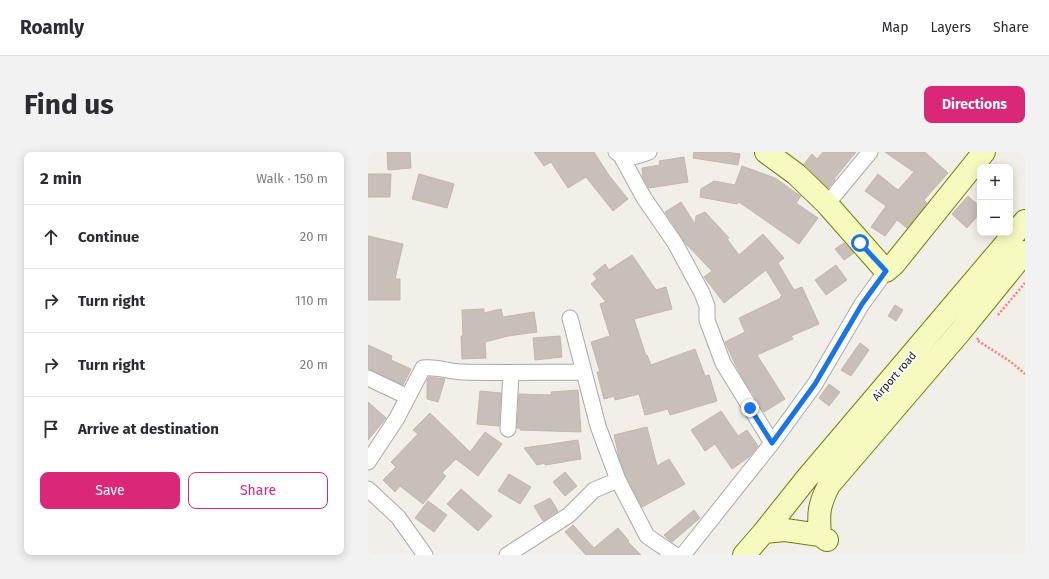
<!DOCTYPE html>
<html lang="en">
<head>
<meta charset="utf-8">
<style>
	:root { --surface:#fff; --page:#f2f2f3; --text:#2b2b33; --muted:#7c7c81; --line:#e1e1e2; --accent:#db2777 }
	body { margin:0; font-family:"Fira Sans",sans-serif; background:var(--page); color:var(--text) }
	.controls { position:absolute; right:12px; top:12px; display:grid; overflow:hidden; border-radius:8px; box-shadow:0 2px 10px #0003 }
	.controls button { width:36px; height:36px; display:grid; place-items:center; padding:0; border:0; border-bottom:1px solid var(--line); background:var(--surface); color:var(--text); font:20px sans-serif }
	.stop { position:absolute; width:12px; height:12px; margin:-9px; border:3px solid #1a73e8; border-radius:50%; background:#fff }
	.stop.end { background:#1a73e8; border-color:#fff; box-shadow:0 1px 4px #0008 }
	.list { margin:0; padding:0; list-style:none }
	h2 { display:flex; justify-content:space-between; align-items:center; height:52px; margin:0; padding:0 16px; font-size:17px }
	h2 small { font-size:13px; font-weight:400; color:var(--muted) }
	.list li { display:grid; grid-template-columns:26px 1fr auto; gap:12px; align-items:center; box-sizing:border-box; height:64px; padding:0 16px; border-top:1px solid var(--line) }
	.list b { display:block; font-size:15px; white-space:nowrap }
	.list em { font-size:13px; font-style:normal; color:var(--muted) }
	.actions { display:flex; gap:8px; padding:12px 16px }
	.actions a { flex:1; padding:9px 0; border:1px solid var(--accent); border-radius:8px; text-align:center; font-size:14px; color:var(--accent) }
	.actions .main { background:var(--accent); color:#fff }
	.icon { flex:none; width:22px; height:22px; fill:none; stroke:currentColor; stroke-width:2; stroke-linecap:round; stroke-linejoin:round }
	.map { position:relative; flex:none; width:657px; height:403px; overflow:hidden; border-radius:8px }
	header { display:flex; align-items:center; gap:24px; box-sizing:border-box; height:56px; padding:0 20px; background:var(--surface); border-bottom:1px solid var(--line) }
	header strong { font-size:19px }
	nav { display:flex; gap:22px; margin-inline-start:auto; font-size:14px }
	.intro { display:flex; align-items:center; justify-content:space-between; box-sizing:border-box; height:96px; padding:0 24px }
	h1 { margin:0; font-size:28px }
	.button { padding:10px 18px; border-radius:8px; background:var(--accent); color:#fff; font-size:14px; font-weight:700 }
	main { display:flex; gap:24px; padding:0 24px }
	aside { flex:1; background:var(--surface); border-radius:8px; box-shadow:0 2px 10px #0003 }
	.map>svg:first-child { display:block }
</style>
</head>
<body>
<header>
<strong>Roamly</strong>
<nav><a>Map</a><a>Layers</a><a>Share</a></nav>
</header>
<div class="intro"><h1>Find us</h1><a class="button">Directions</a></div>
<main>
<aside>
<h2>2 min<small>Walk · 150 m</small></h2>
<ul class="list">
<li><svg class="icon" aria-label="ahead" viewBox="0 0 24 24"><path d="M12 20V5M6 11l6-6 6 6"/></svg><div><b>Continue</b></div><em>20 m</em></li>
<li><svg class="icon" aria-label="right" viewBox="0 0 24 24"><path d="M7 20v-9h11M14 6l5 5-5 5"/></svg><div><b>Turn right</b></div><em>110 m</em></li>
<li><svg class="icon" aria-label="right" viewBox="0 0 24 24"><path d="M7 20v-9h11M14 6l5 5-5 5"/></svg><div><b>Turn right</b></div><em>20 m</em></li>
<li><svg class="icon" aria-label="arrive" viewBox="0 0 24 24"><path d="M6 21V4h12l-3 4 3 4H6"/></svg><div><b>Arrive at destination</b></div></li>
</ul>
<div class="actions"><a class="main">Save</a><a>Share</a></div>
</aside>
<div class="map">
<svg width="657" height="403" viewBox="0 0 657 403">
	<rect width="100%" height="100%" fill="#f2efe9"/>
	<path fill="#c7bfb8" stroke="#c4b6ab" d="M 19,0 L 42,0 L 43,16 L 20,18 Z
		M 166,0 L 226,0 L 240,22 L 260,47 L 245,59 L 218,25 L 200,36 L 183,10 L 176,14 Z
		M 326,0 L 357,0 L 372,2 L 370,13 L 325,6 Z
		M 455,0 L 488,0 L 466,27 L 467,28 L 460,36 L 436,12 L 444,2 L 449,7 Z
		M 517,0 L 557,0 L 580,21 L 556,48 L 559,51 L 539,76 L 529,68 L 517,84 L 503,75 L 518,54 L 497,39 L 510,22 L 530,38 L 546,20 Z
		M 316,5 L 320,30 L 281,36 L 275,26 L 274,16 L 292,13 L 291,9 Z
		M 374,14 L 407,26 L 431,43 L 433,44 L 428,51 L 450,66 L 431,92 L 371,50 L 369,52 L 332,45 L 333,37 L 346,29 L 367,33 Z
		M 0,22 L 23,22 L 22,45 L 0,45 Z
		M 51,22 L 86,32 L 79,56 L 44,47 Z
		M 600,44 L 612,55 L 612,61 L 599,76 L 584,62 Z
		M 313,50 L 327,72 L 328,64 L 337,60 L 361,86 L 359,87 L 371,103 L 395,82 L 416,106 L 410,111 L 426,138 L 434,135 L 451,172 L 423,184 L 425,187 L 389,203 L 417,247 L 396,260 L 383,239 L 384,238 L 382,239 L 368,214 L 357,190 L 377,180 L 371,166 L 413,146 L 412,145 L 414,144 L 398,118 L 356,151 L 336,125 L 344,119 L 318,92 L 297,60 Z
		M 0,84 L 35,92 L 27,127 L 32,127 L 32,148 L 0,148 Z
		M 476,91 L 486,101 L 476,108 L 467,97 Z
		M 264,103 L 288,138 L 298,135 L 304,157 L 266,167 L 278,204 L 279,203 L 283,213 L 327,197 L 337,224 L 341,223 L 349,249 L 302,263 L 300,257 L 277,263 L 271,242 L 247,248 L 246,244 L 236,247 L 229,220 L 232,220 L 223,190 L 242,184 L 232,152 L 238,150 L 223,132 L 229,127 L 225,122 L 237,112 L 241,118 Z
		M 468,113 L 479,128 L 458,143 L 447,128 Z
		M 527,153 L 535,158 L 528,169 L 520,164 Z
		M 116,157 L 116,161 L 133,157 L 135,165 L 166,160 L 169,180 L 140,184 L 117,190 L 118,206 L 94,207 L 93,184 L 95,184 L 94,158 Z
		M 192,184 L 194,205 L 167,208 L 165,186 Z
		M 492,191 L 501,198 L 483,224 L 473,218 Z
		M 0,193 L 24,204 L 23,208 L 43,217 L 35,233 L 0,217 Z
		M 61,225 L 77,227 L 70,250 L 59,247 L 59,228 Z
		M 461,232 L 472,240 L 461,254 L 451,246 Z
		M 210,238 L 213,280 L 152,278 L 152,276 L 149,276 L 151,242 L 183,243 L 183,240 Z
		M 112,239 L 133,241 L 131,274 L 109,272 Z
		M 0,250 L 18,266 L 0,288 Z
		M 353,259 L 370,284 L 379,278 L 390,294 L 381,305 L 364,317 L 347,292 L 337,299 L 323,278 Z
		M 62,261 L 102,300 L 117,280 L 134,292 L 110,324 L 88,307 L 74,321 L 78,324 L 55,352 L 32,334 L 27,340 L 15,328 L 28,315 L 23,310 L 50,282 L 45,278 Z
		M 279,275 L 289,314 L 301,307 L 317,332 L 274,355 L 258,324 L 252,309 L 246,283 Z
		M 210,288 L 213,307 L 177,313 L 177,311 L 169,313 L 156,296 Z
		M 197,320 L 209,334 L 197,344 L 185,330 Z
		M 141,322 L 163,335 L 152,352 L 130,339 Z
		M 93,337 L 124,364 L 110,379 L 79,352 Z
		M 182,346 L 190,359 L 175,369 L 166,354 Z
		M 60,349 L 79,363 L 66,380 L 47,366 Z
		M 326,358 L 332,366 L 304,390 L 300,387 L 296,383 Z
		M 205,373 L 226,396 L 250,376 L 261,389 L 260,390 L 273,403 L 218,403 L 197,380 Z"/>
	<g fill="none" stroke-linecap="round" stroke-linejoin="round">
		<defs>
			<path id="minor" d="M 248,0 C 259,9 270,4 281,0
				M 253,4 L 276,46 L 307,91 L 334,141 L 339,154 L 339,168 L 355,211 L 404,291
				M 459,52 L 502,0
				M 202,166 L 230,274 L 250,328 L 279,384 L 307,403
				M 0,226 L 40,245
				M 140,277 L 143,221
				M 0,310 L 29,266 L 55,216 C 69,214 81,220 95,220 C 135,221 175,220 215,220
				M 0,337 L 30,365 L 57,403
				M 139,403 L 201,363 L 226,338 L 250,328
				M 315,403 L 404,291 L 447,232 L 494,152 L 518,119"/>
			<path id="secondary" d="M 398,0 L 428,22 L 459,52 L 518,119 L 526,112 L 616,0
				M 396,380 L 417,378 L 452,383
				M 459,388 L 452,383 C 450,360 451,353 461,333 L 592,180 L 657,100
				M 376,403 L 396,380 L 439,326 L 657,69"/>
		</defs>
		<use href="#minor" stroke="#a9a9a9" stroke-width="17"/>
		<use href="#secondary" stroke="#707d05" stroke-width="24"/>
		<path stroke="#fa8072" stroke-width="2.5" stroke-dasharray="2 2" stroke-linecap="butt" d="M 630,163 L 657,131
			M 610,186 L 609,189 L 612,190 L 643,210 L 657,222"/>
		<use href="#minor" stroke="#fff" stroke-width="15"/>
		<use href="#secondary" stroke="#f7fabf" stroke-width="22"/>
	</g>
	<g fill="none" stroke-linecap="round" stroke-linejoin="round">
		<path stroke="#1a73e8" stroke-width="5" d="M 382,256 L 404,291 L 447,232 L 494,152 L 518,119 L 492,91"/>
	</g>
	<g text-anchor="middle" stroke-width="3.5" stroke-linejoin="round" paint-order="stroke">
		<g font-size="11" fill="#222" stroke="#fff">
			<text transform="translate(526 224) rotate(-49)" y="4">Airport road</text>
		</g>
	</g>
</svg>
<div class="controls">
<button>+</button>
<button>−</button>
</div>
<div class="stop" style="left:492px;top:91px"></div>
<div class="stop end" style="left:382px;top:256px"></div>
</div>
</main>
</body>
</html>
